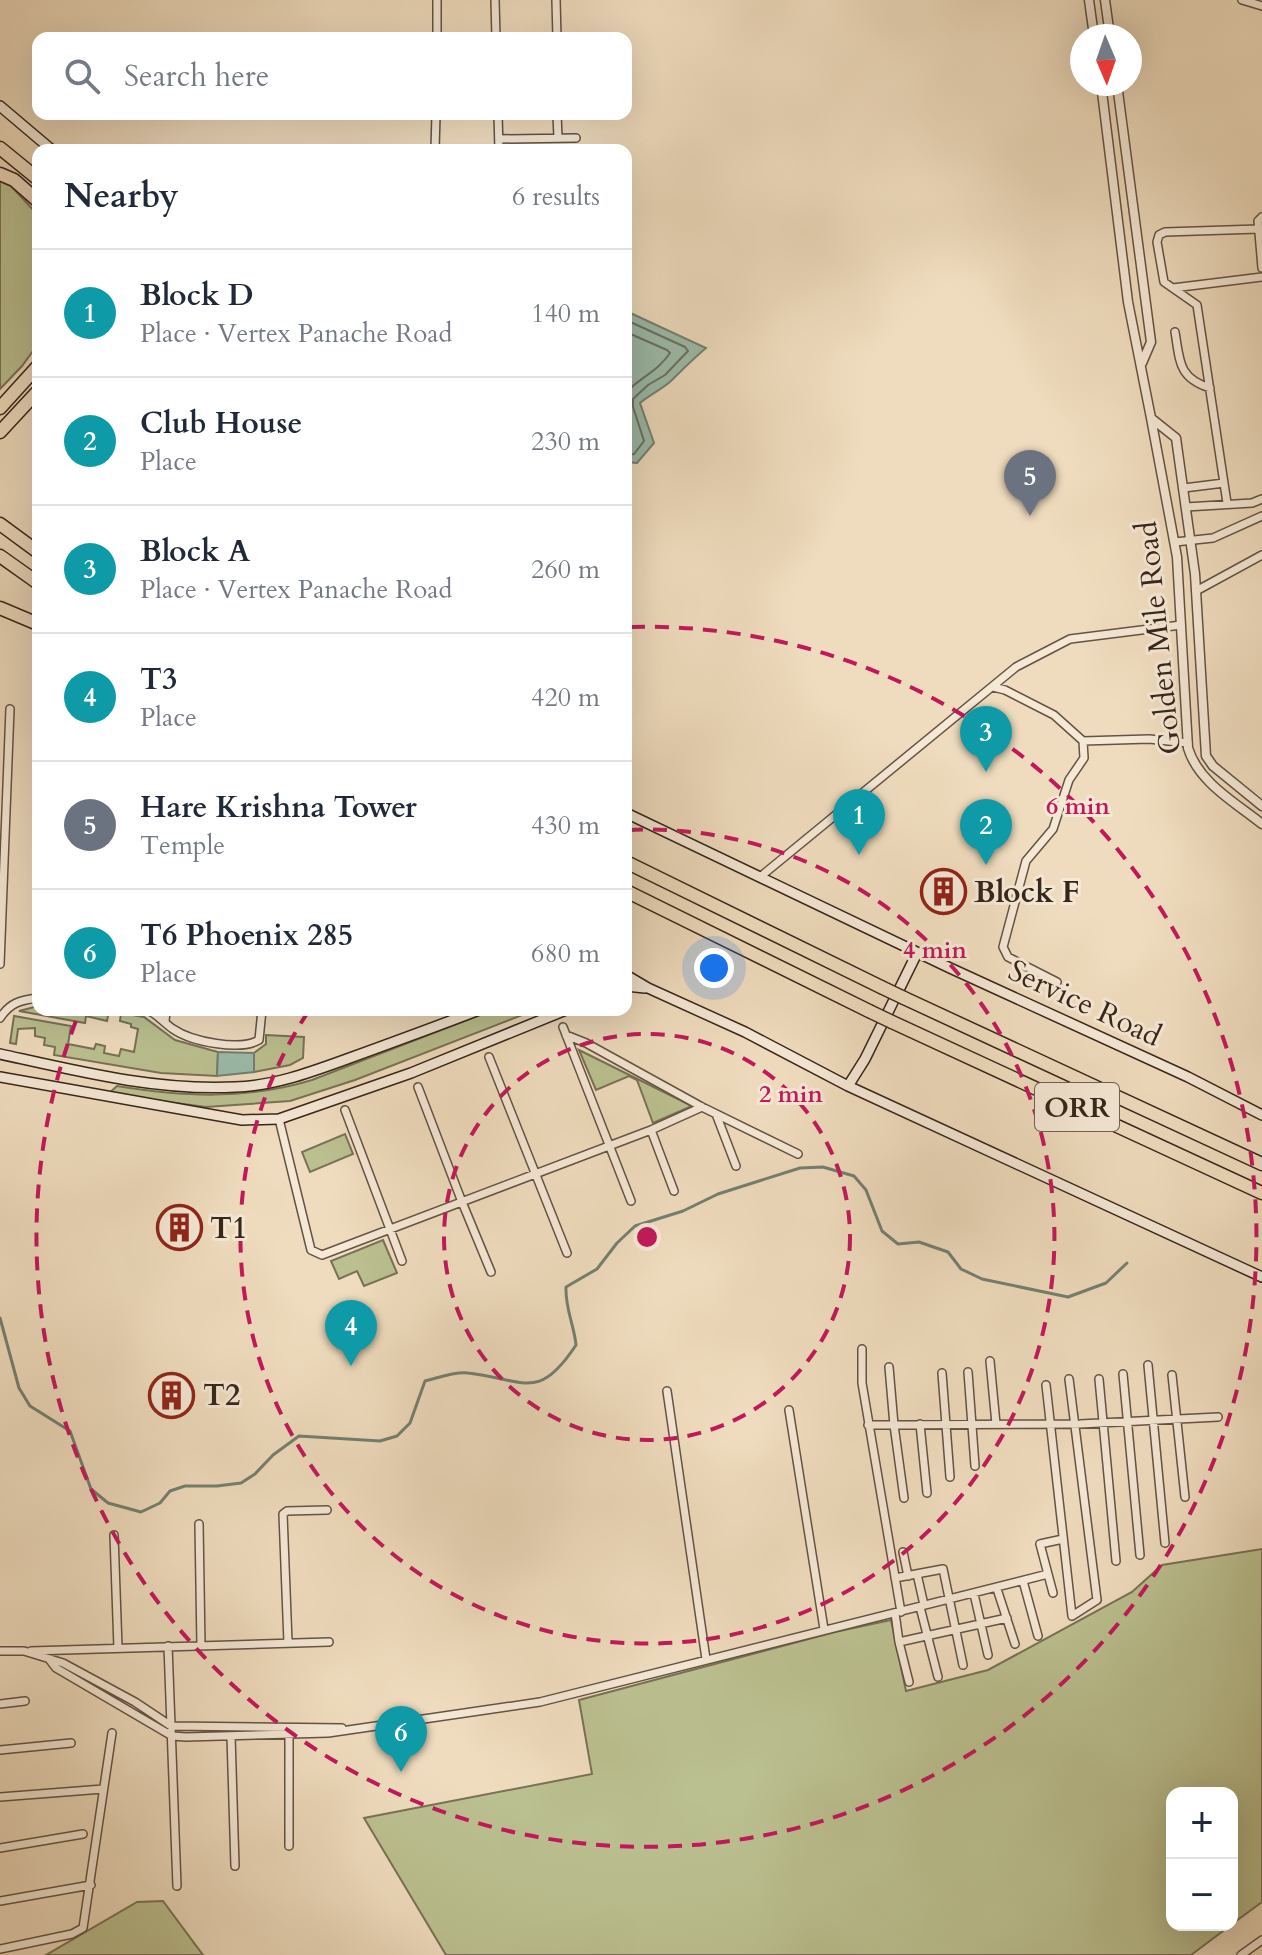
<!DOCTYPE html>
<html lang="en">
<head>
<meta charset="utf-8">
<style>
	:root { --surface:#fff; --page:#f6f6f7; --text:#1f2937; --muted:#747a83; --line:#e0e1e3; --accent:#8f2418 }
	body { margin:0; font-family:Cardo,serif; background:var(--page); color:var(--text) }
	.controls { position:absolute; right:24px; bottom:24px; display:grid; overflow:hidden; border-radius:16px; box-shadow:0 8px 32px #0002 }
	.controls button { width:72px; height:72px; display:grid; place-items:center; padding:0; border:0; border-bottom:2px solid var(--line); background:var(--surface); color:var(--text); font:40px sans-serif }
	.compass { position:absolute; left:1070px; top:24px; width:72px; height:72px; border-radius:50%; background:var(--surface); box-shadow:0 8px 32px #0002; rotate:178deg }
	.you { position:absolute; left:714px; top:968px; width:28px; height:28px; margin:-20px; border:6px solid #fff; border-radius:50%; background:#1a73e8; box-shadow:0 0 0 12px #1a73e833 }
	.badge { display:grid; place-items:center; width:52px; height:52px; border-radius:50%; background:var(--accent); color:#fff; font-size:26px; font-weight:700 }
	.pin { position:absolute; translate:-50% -66px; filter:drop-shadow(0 2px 4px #0008) }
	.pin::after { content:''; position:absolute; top:42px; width:28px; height:24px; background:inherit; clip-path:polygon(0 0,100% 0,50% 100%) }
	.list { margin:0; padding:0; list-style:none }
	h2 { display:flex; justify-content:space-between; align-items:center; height:104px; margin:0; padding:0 32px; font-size:34px }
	h2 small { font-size:26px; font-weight:400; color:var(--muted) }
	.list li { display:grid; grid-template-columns:52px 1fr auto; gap:24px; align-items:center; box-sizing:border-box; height:128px; padding:0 32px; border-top:2px solid var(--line) }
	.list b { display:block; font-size:30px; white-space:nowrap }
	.list p { margin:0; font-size:26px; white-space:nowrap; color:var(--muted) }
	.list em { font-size:26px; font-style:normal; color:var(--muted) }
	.icon { flex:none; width:44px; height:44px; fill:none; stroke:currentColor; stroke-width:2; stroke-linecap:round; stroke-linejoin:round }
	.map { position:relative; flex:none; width:1262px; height:1955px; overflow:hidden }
	.search { position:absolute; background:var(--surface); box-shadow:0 8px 32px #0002; left:32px; top:32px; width:600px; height:88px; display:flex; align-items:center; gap:20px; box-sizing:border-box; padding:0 28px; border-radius:16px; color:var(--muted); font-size:30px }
	.panel { position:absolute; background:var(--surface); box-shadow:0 8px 32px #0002; left:32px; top:144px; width:600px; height:872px; border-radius:16px }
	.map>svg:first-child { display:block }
</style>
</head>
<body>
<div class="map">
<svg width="1262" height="1955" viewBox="0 0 1262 1955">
	<rect width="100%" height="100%" fill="#efdcbe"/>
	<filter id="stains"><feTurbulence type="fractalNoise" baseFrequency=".0025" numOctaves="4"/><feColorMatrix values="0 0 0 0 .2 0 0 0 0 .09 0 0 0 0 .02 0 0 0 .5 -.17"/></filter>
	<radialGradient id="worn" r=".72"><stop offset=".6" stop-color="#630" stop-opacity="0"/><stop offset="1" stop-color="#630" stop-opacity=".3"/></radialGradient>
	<path fill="#bbc090" stroke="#787256" stroke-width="2" d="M 0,181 L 11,186 L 38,215 L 38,344 L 22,366 L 0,389 Z
		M 38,1006 L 38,1010 L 109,1011 L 107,1021 L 86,1016 L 85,1023 L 19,1011 Z
		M 493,1010 L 535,1010 L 355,1080 L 290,1101 L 206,1107 L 108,1094 L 117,1086 C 184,1097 246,1100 312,1080 Z
		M 121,1013 L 144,1017 L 175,1040 L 218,1052 L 217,1076 L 161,1073 L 54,1055 L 55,1047 L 44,1045 L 45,1038 L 35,1036 L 35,1028 L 18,1029 L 16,1044 L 10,1043 L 14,1016 L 71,1026 L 68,1044 L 94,1049 L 96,1044 L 105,1046 L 104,1053 L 119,1056 L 121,1049 L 134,1052 L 138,1029 L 131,1027 L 131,1024 L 120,1021 Z
		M 266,1035 L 304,1037 L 303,1058 L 290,1065 L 254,1072 L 254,1053 L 266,1044 Z
		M 579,1050 L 692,1106 L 653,1123 L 637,1080 L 629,1076 L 596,1090 Z
		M 345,1134 L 353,1154 L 310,1172 L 302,1152 Z
		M 383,1240 L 397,1273 L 364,1286 L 357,1271 L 339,1279 L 331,1261 Z
		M 1262,1549 L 1262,1902 L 1232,1924 L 1232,1793 L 1172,1793 L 1172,1925 L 1231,1925 L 1191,1955 L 446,1955 L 364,1818 L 592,1774 L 579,1700 L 835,1632 L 891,1620 L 906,1691 L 988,1670 L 1132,1592 L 1162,1565 Z
		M 163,1901 L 203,1955 L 46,1955 L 137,1902 Z"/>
	<path fill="#9bbcab" stroke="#738071" stroke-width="2" d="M 626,311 L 706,348 C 694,358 683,369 672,380 C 663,389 650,394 640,403 L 654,443 L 637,463 L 626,462 Z
		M 218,1052 L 254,1053 L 254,1072 L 217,1076 Z"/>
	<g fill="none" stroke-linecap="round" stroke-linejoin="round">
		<path stroke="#687063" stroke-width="2" d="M 626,320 L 685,347 L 688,351 L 665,375 L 648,385 L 633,399 L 633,407 L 644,441 L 634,454 L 626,455
			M 626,332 L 667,350 L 670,353 C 659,370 640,378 626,392"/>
		<path stroke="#738071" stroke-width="3" d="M 0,1318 L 19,1388 L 30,1406 L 70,1431 L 91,1489 L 108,1503 L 141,1512 L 160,1503 L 170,1491 L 185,1486 L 217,1486 L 241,1483 L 255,1474 L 273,1455 L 299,1436 L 380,1441 L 397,1436 L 410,1423 L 425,1381 C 438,1378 455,1371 468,1373 C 524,1379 538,1403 576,1345 C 574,1325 565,1308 566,1287 L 597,1269 L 617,1243 L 635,1226 L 683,1211 L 718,1194 L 800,1168 L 823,1167 L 854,1176 L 866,1190 L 882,1231 L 898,1244 L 919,1242 L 948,1252 L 961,1269 L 982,1279 L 1068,1297 L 1106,1283 L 1127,1263"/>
		<defs>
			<path id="minor" d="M 495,0 L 496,38
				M 556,0 L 557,38
				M 1242,0 L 1262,6
				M 437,38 L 437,0
				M 498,114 L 499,150
				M 557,114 L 558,138
				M 499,139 L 576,138
				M 435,150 L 436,114
				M 1262,217 L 1258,221 L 1262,268
				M 1173,288 L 1262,277
				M 1175,332 C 1180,361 1178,378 1210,388
				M 1184,488 L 1224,483
				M 1227,503 L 1197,305 L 1164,282 L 1157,242 L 1159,235 L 1165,232 L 1258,229
				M 1186,507 L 1252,503 L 1262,499
				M 1175,542 L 1213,538 L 1262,516
				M 1196,591 L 1262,555
				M 993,687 L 1005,690 L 1054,715 L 1083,741 L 1149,739 L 1188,743
				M 760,877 L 1016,667 L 1070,639 L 1181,625
				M 0,964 L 10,709
				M 1057,982 L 1008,957 L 1003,947 L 1026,861 L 1053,829 L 1069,780 L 1084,758 L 1083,741
				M 148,1010 C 158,1015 164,1023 173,1029 C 192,1042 240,1051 259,1040 L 262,1010
				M 0,1018 C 10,1003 20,1000 38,998
				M 165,1022 L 166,1010
				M 563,1027 L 631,1201
				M 566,1035 L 586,1043 L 702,1107 L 798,1154
				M 489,1057 L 567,1253
				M 418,1087 L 462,1202 L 491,1272
				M 345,1110 L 402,1261
				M 716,1114 L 736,1166
				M 279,1119 L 311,1250 L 322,1255 L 651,1130 L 702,1107
				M 651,1130 L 674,1191
				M 862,1349 L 862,1383 L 901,1612
				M 990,1361 L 996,1424
				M 1148,1365 L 1165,1543
				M 889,1367 L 894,1425 L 904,1498
				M 968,1372 L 975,1466
				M 942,1373 L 950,1477
				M 1123,1374 L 1140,1555
				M 1172,1375 L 1185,1497
				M 1099,1379 L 1116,1561
				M 1046,1385 L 1072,1616 L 1097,1600 L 1069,1379
				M 667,1391 L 706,1659
				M 789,1410 L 824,1629
				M 920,1424 L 927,1493
				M 868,1425 L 1080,1424 L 1218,1417
				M 199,1524 L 201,1646
				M 114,1535 L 118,1648
				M 903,1552 L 908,1576
				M 917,1574 L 924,1605
				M 895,1578 L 943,1569 L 963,1665
				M 1023,1581 L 1038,1636
				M 997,1589 L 1015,1644
				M 1053,1593 L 1040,1544 L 1063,1539
				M 974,1594 L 988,1655
				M 920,1607 L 938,1677
				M 895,1613 L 899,1642 L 1007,1618
				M 288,1642 L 283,1514 L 287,1511 L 327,1510
				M 899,1642 L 909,1682
				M 168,1646 L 177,1886
				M 0,1651 L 24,1651 L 63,1663 L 135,1702 L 171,1726 L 342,1728
				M 31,1651 L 329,1642
				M 49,1659 L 56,1668 L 172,1736 L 186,1737 L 328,1733 L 540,1702 L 1048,1574
				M 0,1704 L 25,1701
				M 289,1729 L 289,1846
				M 231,1736 L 235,1866
				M 0,1750 L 71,1743
				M 0,1797 L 103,1789
				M 0,1848 L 83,1834
				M 0,1901 L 91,1885
				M 0,1949 L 72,1934 L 83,1928 L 112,1733
				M 1241,1955 L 1262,1940"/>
			<path id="tertiary" d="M 1089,0 L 1094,36
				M 1105,0 L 1110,36
				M 1101,84 L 1128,302 L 1151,418
				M 1117,84 L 1151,342 L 1142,363
				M 1262,806 L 1213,766 L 1206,756 L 1195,574 L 1176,438 L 1151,418 L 1177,557 L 1188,748 C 1198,782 1236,803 1262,824"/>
			<path id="secondary" d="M 0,106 L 52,150
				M 626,813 L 950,968 L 1188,1077 L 1262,1115
				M 626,975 L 648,988 L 745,1032 L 848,1086 L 1262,1277
				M 626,986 L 645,988
				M 0,1054 C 77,1071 156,1091 235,1087 C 274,1086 311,1072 347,1059 C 391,1043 435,1027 479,1010
				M 0,1077 L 242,1120 L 279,1119 L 411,1073 L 566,1010
				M 848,1086 L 865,1059 L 917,953"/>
			<path id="motorway" d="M 0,148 L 38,179
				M 0,174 L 14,180 L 38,201
				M 0,408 L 38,366
				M 0,432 L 38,391
				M 0,524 L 38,552
				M 0,556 L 38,583
				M 0,608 L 38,624
				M 626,862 L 881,987
				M 626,891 L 869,1011
				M 904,998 L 1262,1164
				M 892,1022 L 1262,1193"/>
		</defs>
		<use href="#minor" stroke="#645344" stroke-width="10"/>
		<use href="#tertiary" stroke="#645344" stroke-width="11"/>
		<use href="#secondary" stroke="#36251b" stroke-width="12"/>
		<use href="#motorway" stroke="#36251b" stroke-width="15"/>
		<use href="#minor" stroke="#f5e8d5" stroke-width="7"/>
		<use href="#tertiary" stroke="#f5e8d5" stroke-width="8"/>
		<use href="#secondary" stroke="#f5e8d5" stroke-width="9"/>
		<use href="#motorway" stroke="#efdcbe" stroke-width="12"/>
		<defs>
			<path id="motorway-bridge" d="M 881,987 L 904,998
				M 869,1011 L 892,1022"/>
		</defs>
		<use href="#motorway-bridge" stroke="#36251b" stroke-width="15" stroke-linecap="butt"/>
		<use href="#motorway-bridge" stroke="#efdcbe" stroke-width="12"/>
	</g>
	<g fill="none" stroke="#c2185b" stroke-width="4" stroke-dasharray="14 10">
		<circle cx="647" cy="1237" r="203"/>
		<path d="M629 830A407 407 0 1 1 308 1012"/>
		<path d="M631 627A610 610 0 1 1 79 1013"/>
	</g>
	<defs>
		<symbol id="building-ring" viewBox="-11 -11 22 22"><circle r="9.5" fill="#f5e8d5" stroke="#8f2418" stroke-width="1.5"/><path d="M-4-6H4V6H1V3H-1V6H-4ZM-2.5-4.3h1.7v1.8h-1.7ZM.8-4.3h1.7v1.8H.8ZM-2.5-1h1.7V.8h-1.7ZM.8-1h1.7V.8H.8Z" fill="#8f2418"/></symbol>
	</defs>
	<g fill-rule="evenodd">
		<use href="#building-ring" x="918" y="866" width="51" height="51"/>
		<use href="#building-ring" x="154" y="1202" width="51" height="51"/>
		<use href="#building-ring" x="146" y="1370" width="51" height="51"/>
	</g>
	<g text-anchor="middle" stroke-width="6" stroke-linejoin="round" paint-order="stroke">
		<rect fill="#f5e8d5" stroke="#6f6053" stroke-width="2" x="1035" y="1083" width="84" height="48" rx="6"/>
		<g font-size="28" font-weight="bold" fill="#36251b">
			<text x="1077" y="1117">ORR</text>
		</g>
		<g font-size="30" fill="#36251b" stroke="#f5e8d5">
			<text transform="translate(1158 638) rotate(-96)" y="10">Golden Mile Road</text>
			<text transform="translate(1085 1003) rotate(25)" y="10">Service Road</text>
		</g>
		<g font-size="30" font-weight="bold" fill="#36251b" stroke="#f5e8d5" text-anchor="start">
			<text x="974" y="902">Block F</text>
			<text x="210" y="1238">T1</text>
			<text x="203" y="1405">T2</text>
		</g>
	</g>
	<circle cx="647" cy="1237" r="12" fill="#c2185b" stroke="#f5e8d5" stroke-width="4"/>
	<g font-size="24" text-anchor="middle" font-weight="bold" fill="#c2185b" stroke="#f5e8d5" stroke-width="6" stroke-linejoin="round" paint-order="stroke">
		<text x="1078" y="814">6 min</text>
		<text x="935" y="958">4 min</text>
		<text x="791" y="1102">2 min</text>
	</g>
	<rect width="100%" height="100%" filter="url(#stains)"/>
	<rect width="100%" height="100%" fill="url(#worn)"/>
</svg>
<div class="controls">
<button>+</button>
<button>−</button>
</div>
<svg class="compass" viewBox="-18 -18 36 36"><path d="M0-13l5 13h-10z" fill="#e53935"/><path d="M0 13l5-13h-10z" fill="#747a83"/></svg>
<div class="you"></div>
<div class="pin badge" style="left:859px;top:855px;background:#0f9aa8">1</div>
<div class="pin badge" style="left:986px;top:865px;background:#0f9aa8">2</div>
<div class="pin badge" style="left:986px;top:772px;background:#0f9aa8">3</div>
<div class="pin badge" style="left:351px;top:1366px;background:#0f9aa8">4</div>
<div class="pin badge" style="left:1030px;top:516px;background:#6b7280">5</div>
<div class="pin badge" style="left:401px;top:1772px;background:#0f9aa8">6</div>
<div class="search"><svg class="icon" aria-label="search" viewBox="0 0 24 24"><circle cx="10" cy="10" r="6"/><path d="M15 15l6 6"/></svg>Search here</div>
<section class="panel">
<h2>Nearby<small>6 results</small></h2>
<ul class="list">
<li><span class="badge" style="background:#0f9aa8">1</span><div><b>Block D</b><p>Place · Vertex Panache Road</p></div><em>140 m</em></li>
<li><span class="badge" style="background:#0f9aa8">2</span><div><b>Club House</b><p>Place</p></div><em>230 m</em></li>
<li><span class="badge" style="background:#0f9aa8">3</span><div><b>Block A</b><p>Place · Vertex Panache Road</p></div><em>260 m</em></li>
<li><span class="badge" style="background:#0f9aa8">4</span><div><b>T3</b><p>Place</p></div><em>420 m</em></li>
<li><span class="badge" style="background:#6b7280">5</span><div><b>Hare Krishna Tower</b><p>Temple</p></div><em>430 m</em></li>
<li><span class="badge" style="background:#0f9aa8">6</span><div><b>T6 Phoenix 285</b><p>Place</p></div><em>680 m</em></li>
</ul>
</section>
</div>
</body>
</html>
